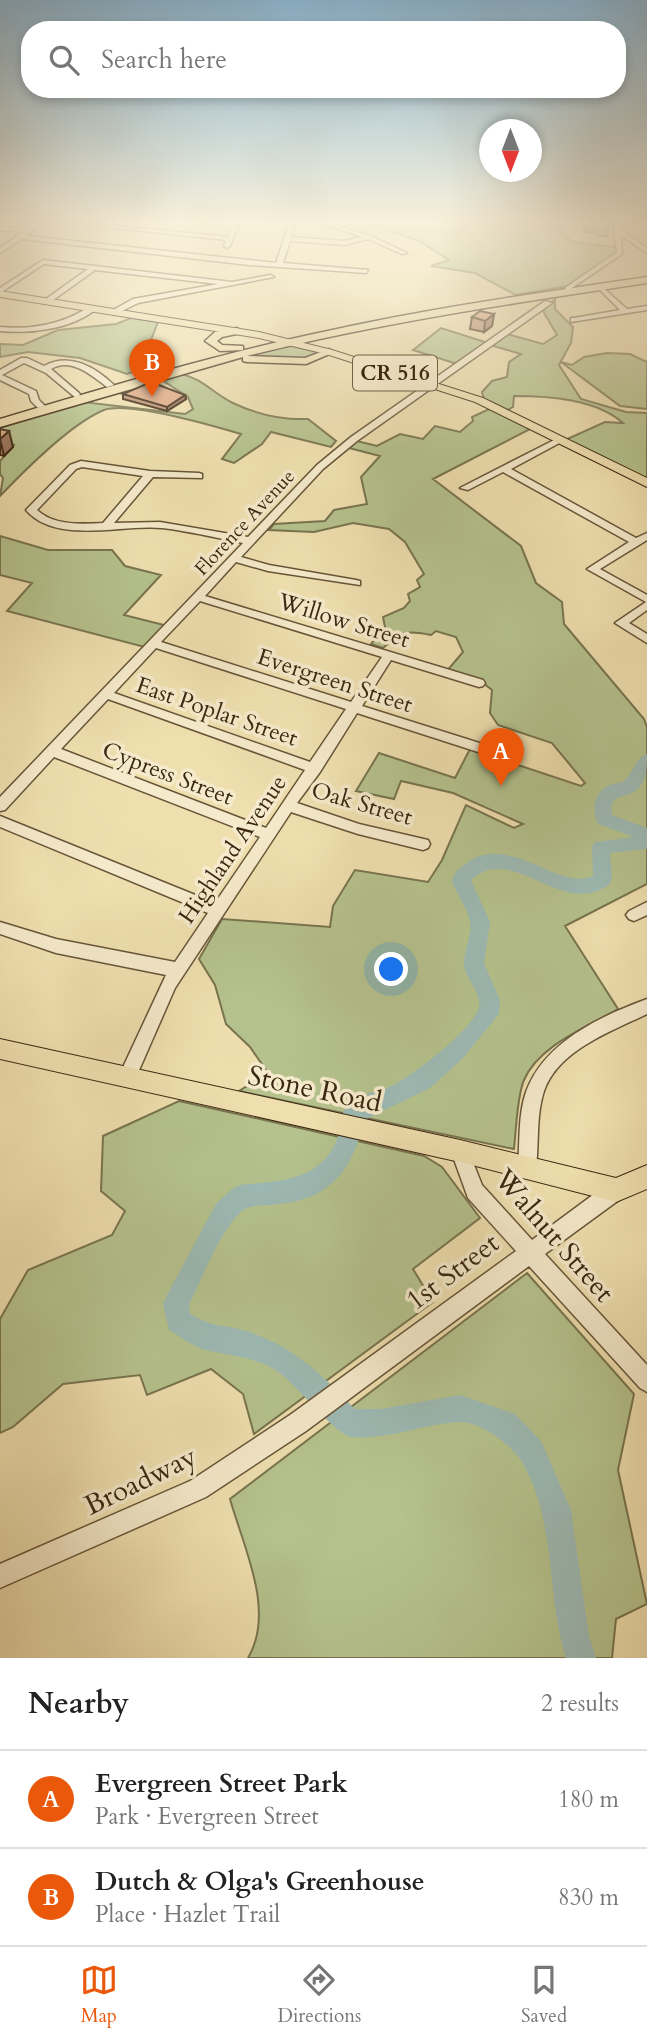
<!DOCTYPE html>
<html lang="en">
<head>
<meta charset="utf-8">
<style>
	:root { --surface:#fff; --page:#f6f6f6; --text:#222; --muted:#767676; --line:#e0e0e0; --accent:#ea580c }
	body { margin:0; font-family:Cardo,serif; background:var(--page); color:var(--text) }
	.compass { position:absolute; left:479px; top:119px; width:63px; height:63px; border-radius:50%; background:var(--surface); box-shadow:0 4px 10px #0003; rotate:180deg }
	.you { position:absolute; left:392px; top:970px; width:24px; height:24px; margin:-18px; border:5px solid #fff; border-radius:50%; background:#1a73e8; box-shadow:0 0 0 10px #1a73e833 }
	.badge { display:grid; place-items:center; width:46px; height:46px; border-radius:50%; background:var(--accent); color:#fff; font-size:23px; font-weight:700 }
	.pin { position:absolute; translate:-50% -58px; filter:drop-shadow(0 2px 4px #0008) }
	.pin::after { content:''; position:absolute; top:37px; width:24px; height:21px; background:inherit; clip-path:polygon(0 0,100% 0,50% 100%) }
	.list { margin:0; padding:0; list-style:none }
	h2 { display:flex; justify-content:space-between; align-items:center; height:91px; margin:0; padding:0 28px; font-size:30px }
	h2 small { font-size:23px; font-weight:400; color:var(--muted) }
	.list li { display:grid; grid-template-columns:46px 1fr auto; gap:21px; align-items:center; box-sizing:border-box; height:98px; padding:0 28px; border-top:2px solid var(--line) }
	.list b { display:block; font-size:26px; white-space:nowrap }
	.list p { margin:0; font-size:23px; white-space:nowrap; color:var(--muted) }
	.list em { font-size:23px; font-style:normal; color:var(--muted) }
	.icon { flex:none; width:38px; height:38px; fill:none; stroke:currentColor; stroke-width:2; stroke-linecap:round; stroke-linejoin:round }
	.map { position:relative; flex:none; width:647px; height:1658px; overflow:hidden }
	.search { position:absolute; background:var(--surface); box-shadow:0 4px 10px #0003; left:21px; right:21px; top:21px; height:77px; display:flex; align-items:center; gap:18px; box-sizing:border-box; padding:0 24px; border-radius:28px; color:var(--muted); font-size:26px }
	.sheet { height:287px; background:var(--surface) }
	nav { display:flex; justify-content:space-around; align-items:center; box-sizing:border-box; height:98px; border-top:2px solid var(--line); background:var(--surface); font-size:19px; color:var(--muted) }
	nav a { display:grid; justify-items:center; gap:4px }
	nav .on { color:var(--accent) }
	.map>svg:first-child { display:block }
</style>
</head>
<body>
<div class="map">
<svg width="647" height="1658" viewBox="0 0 647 1658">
	<rect width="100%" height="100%" fill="#efdfaf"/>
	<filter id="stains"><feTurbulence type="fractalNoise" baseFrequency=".00286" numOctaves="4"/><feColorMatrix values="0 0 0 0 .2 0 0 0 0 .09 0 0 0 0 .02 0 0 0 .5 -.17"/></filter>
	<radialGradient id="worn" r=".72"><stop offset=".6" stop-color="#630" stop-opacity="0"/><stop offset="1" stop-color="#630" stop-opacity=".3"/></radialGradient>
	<path fill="#b5c28d" stroke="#78744f" stroke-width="2" d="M 363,221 L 564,221 L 559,229 L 570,241 L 621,248 L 621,251 L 567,286 L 516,295 L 475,273 L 431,266 L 449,260 L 419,241 Z
		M 555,299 L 555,309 L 573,327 L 571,343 L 559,365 L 581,399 L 626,412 L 647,413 L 647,480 L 565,440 L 605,422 L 623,423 C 596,399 549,396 514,396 L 513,407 L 508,410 L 484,400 L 482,392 L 492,381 L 507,377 L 509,362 L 521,354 L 490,345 L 460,365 L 413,350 L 441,328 L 488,343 L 507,334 L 543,344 L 557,335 L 543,311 Z
		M 131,318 L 158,322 L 147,350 L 153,365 L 127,374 L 80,358 L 28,352 L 0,357 L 0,344 L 23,345 L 58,330 L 116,324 Z
		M 288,345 L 321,353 L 298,361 L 238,357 Z
		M 607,353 L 630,354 L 647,362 L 647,409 L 620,406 L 561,362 L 572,365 L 584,357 Z
		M 181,374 C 202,378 214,394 233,403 C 256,414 283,420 308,419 L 336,441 L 331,447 L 271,432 L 262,444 L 234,463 L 222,459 L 241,434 C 214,426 128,401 104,410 C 72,423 24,471 0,496 L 3,478 L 0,474 L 0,461 L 14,445 L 0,439 L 0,428 L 83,402 L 185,414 L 193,409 L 188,397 L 162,380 Z
		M 491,408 L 532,428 L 433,479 L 521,546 L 536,583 L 562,602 L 564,624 L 644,719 L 647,727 L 647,884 L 565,926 L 618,1009 C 588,1027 539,1045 524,1080 C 517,1096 516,1131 514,1149 L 239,1091 L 268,1073 L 250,1047 L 226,1024 L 215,985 L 199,959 L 222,919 L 330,927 L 333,906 L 355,870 L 428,882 L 442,860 L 466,805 L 514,828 L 523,824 L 453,793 L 401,781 L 394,799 L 356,791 L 379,753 L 455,778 L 470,749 L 581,786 L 585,783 L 552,743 L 498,725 L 490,713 L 492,690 L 483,683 L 446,672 L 463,652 L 456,637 L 436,631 L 431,635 C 405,630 402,631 383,648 L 371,644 L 385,627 L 383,617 L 404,608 L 410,601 L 408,594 L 420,587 L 417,580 L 424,574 L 405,542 L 389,529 L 353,523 L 314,532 L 269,530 L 274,524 L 325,521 L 334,510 L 367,504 L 361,477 L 380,456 L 349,448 L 357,441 L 377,446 L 400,434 L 423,439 L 435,426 L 460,432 L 473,421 L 472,417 Z
		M 0,536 L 48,550 L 112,550 L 125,566 L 161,575 L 124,615 L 172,627 L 152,649 L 7,611 L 32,583 L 0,575 Z
		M 179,1101 L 424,1156 L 442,1167 L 480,1218 L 413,1269 L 433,1302 L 254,1434 L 243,1394 L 211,1369 L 147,1395 L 140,1375 L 63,1384 L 13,1427 L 0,1433 L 0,1319 L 28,1270 L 112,1235 L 125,1211 L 101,1191 L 103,1136 Z
		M 527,1273 L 634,1394 L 618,1470 L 647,1604 L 616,1619 L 612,1658 L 248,1658 C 276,1611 243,1546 230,1499 Z"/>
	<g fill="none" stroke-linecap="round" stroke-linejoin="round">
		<path fill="#9dbab4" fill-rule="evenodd" d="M 647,754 C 647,767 647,783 635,791 C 622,800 609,793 612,815 L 647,828 L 647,849 L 610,853 C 610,861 613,872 611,880 C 610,886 604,888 599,890 C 566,905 533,871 500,869 C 488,868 480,873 471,880 L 490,922 L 484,963 L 500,1000 L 499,1014 L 462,1059 L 430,1088 L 364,1120 C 353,1169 331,1199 279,1204 C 268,1206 250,1204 242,1211 C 220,1230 202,1279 189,1305 L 190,1314 C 214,1328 222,1324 246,1331 C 292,1345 323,1375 355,1409 L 380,1409 L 460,1395 L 515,1414 L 541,1441 L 571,1510 L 589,1636 L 596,1658 L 566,1658 C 546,1594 557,1522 522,1462 C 511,1444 479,1420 457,1422 C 421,1425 388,1440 352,1437 C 335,1435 296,1384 277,1371 C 255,1357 231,1356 206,1350 C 193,1347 181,1337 169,1330 L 163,1304 L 167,1295 L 216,1204 L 232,1189 L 240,1185 C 277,1181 318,1182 336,1142 C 341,1132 339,1116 346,1107 C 356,1094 375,1093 389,1087 C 409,1079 475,1028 479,1007 C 482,992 464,978 464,963 C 464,949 473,933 470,921 C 467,908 457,894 452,882 C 454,871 460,868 468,862 C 511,833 559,892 593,876 L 592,847 L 595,842 L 634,837 L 598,824 C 591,810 594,792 610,785 C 615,783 622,783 625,780 C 634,772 635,758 647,754 Z"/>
		<defs>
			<path id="minor" d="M 35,221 L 41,221 L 27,236 L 276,263 L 290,221 L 296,221 L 291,237 L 344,241 L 362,237 L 316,221 L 324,221 L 371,236 L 407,253 L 402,254 L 368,239 L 344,245 L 290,241 L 283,263 L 368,270 L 366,273 L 249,265 L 22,239 L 0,253 L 0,248 L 23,232 L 0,230 L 0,226 L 27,229 Z
				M 49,221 L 65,221 L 228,237 L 234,221 L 240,221 L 230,246 L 227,248 L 224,246 L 226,240 Z
				M 613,221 L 619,221 L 620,229 L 647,248 L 647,253 L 621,235 L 622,254 L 569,290 L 565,290 L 565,288 L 617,252 Z
				M 43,260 L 232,282 L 271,275 L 274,277 L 138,303 L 116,314 L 112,312 L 113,310 L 133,299 L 218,284 L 95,270 L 49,303 L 46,299 L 88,269 L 44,264 L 0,293 L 0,288 Z
				M 600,285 L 627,309 L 647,306 L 647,310 L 571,322 L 571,318 L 574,318 L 620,310 L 598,288 Z
				M 545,301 L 552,303 L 357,441 L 323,469 L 241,557 L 269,565 L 356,580 L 360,581 L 360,585 L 268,571 L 236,562 L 205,596 L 483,680 L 485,683 L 483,686 L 479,687 L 391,660 L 362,706 L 508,752 L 510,755 L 503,760 L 357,713 L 320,772 L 297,803 L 359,824 L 428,840 L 430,844 L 428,848 L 423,850 L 358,834 L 291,812 L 175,988 L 133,1084 L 127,1086 L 121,1084 L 118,1078 L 166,975 L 56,953 L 0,934 L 0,922 L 56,939 L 175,962 L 208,913 L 0,827 L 0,816 L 215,903 L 260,837 L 54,757 L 5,810 L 0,811 L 0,797 L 243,543 C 216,538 189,531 162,528 C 122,524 56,545 26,510 L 70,465 L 81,461 L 150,471 L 199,473 L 202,474 L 202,478 L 153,477 L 114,523 L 160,522 L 248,537 L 317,465 L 351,437 ZM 82,467 L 143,476 L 103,523 C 81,524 54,526 37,510 L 76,469 ZM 200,601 L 382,657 L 351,702 L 161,642 ZM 156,648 L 346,709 L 310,762 L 114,693 ZM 108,699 L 305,770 L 266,828 L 61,749 Z
				M 90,306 L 97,308 C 73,329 31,334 0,331 L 0,327 C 31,330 65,324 90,306 Z
				M 21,358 L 27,358 L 44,366 C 69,352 95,367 114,385 L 107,387 C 91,375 71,357 51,369 L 79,393 L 80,395 L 76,398 L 46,373 L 24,363 L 2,375 L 36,391 L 39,400 L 45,406 L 38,408 L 31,401 L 29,394 L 0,380 L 0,370 Z
				M 558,438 L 565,440 L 511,469 L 636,538 L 647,533 L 647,540 L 600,569 L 647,595 L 647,610 L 629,623 L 647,634 L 647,643 L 615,623 L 646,602 L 587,569 L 629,542 L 503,472 L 468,490 L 460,488 Z
				M 647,902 L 647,915 L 634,921 L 629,919 L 626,915 L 629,911 Z
				M 647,999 L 647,1014 C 612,1031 558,1050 544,1091 C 536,1115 539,1142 536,1167 L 533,1173 L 527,1176 L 521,1173 L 518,1167 C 520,1142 518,1115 526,1092 C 544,1042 601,1016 647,999 Z
				M 460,1142 L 466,1145 L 482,1185 L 532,1240 L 609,1183 L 616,1181 L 623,1183 L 625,1190 L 623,1197 L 545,1254 L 647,1365 L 647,1392 L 640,1388 L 529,1266 L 306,1431 L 206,1497 L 0,1588 L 0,1564 L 190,1481 L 290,1415 L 516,1251 L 468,1198 L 451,1151 L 454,1145 Z"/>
			<path id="major" d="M 0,291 L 259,332 L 332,350 L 483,398 L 647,478 L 647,487 L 475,402 L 326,354 L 259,338 L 0,297 Z
				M 0,1039 L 460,1140 L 616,1178 L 647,1165 L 647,1189 L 616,1202 L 460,1162 L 0,1059 Z"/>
			<path id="highway" d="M 647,277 L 647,283 C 513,303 379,323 247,356 L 305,358 L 329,349 L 334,352 L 306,364 L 247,362 L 243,361 L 243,357 L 0,427 L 0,419 C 107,387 214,355 323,332 C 430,308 539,293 647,277 Z
				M 237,328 L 242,331 L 241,333 L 222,337 L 217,341 L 222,345 L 243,346 L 243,350 L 220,351 L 205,341 L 215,332 Z"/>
		</defs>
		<use href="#minor" stroke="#675538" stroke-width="3"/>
		<use href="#major" stroke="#3a2711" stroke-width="2"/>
		<use href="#highway" stroke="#3a2711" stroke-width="3"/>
		<use href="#minor" fill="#f5eacb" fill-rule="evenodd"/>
		<use href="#major" fill="#efdfaf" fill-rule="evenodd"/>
		<use href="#highway" fill="#efdfaf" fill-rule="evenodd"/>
	</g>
	<path fill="#bd8f71" stroke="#3a2711" stroke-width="2" d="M 583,221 L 609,221 L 607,236 L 598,236 L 597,232 L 584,232 Z
		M 494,314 L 492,326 L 484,332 L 470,329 L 472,317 Z
		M 123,394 L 185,395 L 186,399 L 167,411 L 123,399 Z
		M 0,429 L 13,447 L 4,456 L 0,455 Z"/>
	<path fill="#9a745c" stroke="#3a2711" stroke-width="2" d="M 494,314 L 492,326 L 484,332 L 485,321 Z
		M 185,395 L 186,399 L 167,411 L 167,407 Z
		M 9,431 L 13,447 L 4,456 L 0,439 Z"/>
	<path fill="#dca683" stroke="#3a2711" stroke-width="2" d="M 480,311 L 494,314 L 485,321 L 472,317 Z
		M 151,382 L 185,395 L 167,407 L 123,394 Z
		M 0,429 L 9,431 L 0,439 Z"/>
	<linearGradient id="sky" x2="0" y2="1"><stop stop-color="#8ab6d3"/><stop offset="0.49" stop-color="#f8f1db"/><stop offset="1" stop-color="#f8f1db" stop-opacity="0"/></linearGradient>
	<rect width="647" height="453" fill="url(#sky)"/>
	<g text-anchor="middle" stroke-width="7" stroke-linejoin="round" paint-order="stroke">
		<g font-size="19" fill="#3a2711" stroke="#f5eacb">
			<text transform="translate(244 522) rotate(-47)" y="7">Florence Avenue</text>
		</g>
		<rect fill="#f5eacb" stroke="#726249" stroke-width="2" x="353" y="355.5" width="84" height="35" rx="5"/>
		<g font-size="21" font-weight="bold" fill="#3a2711">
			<text x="395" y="380">CR 516</text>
		</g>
		<g font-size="23" fill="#3a2711" stroke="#f5eacb">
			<text transform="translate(344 620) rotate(17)" y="8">Willow Street</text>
			<text transform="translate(335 680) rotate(18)" y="8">Evergreen Street</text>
			<text transform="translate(217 711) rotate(19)" y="8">East Poplar Street</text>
			<text transform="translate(168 773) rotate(21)" y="8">Cypress Street</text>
			<text transform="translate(362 803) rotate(16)" y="8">Oak Street</text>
			<text transform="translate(232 849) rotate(-56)" y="8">Highland Avenue</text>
		</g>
		<g font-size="28" fill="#3a2711" stroke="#f5eacb">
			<text transform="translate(315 1088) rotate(12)" y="10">Stone Road</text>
			<text transform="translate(555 1235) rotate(49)" y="10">Walnut Street</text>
			<text transform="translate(452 1271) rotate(-37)" y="10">1st Street</text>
			<text transform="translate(140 1480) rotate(-26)" y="10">Broadway</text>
		</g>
	</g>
	<rect width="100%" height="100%" filter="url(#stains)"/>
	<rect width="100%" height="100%" fill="url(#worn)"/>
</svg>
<svg class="compass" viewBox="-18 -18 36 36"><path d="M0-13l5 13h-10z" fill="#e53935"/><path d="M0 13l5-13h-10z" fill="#767676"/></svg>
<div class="you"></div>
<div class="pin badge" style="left:501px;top:786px">A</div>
<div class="pin badge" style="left:152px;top:397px">B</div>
<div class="search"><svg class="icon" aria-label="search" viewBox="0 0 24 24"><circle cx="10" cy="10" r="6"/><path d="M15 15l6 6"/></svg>Search here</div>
</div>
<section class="sheet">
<h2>Nearby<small>2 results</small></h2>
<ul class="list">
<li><span class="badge">A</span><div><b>Evergreen Street Park</b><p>Park · Evergreen Street</p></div><em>180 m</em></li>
<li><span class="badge">B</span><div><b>Dutch &amp; Olga's Greenhouse</b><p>Place · Hazlet Trail</p></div><em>830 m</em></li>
</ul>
</section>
<nav>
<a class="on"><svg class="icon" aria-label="map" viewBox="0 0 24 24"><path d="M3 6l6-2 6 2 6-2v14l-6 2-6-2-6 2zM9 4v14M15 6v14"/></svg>Map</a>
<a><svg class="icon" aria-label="directions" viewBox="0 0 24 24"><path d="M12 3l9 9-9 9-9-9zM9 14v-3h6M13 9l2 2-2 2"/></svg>Directions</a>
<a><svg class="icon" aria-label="saved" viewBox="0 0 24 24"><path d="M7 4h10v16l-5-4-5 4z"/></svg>Saved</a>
</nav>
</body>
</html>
